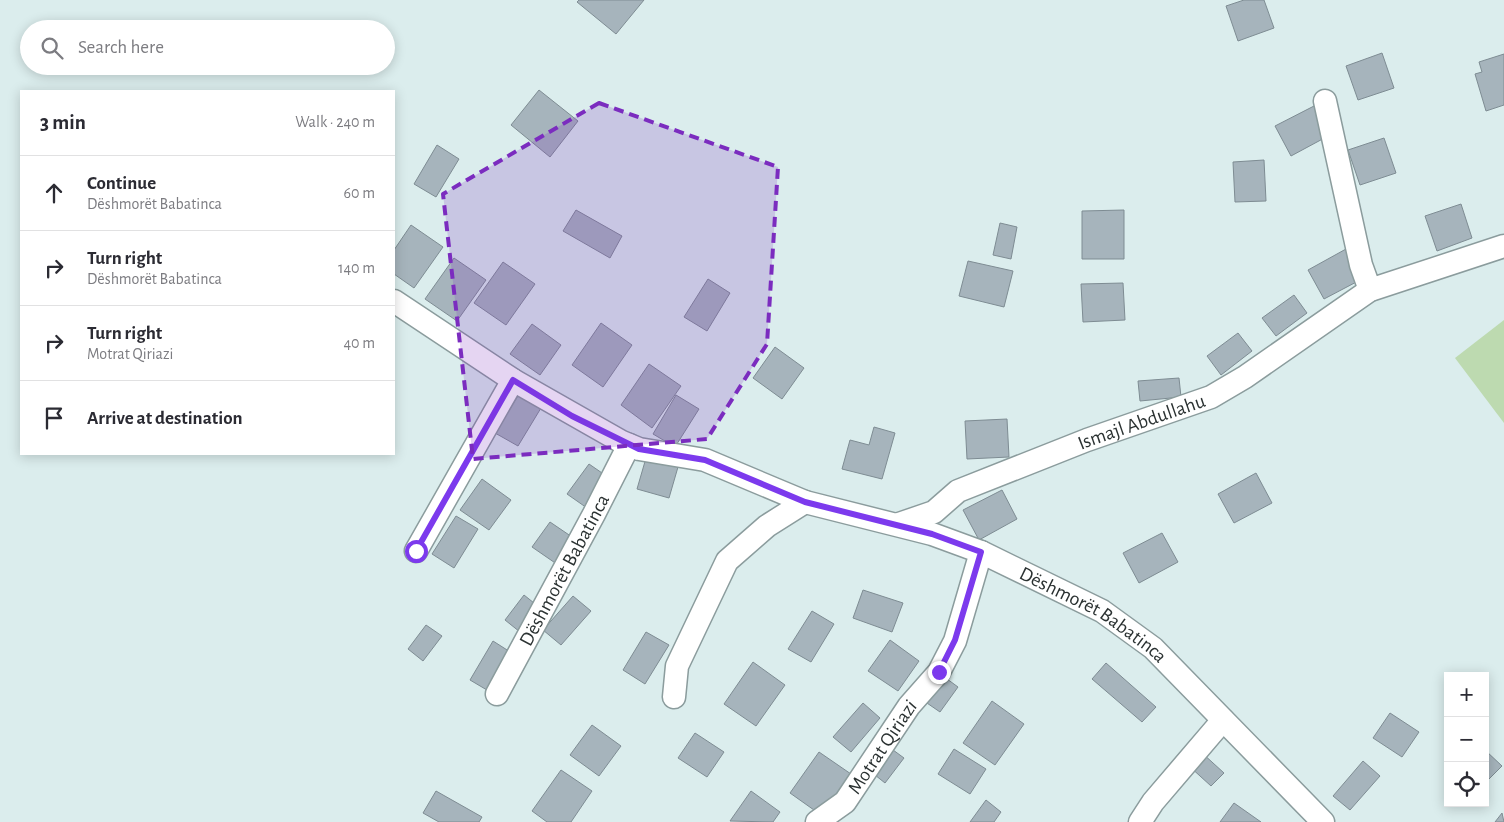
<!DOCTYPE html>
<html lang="en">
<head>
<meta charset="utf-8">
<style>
	:root { --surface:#fff; --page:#f2f2f3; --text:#2b2b33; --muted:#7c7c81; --line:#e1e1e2 }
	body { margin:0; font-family:"Alegreya Sans",sans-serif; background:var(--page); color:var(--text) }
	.controls { position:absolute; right:15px; bottom:15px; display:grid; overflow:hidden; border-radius:0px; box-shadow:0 2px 12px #0003 }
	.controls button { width:45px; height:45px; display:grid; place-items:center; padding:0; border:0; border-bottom:1px solid var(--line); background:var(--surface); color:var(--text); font:25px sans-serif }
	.stop { position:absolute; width:15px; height:15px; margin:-11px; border:4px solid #7c3aed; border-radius:50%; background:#fff }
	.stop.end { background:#7c3aed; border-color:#fff; box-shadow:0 1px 5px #0008 }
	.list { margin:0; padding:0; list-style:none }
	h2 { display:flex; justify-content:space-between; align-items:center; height:65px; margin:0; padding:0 20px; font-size:21px }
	h2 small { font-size:16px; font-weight:400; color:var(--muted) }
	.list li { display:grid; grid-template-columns:32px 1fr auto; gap:15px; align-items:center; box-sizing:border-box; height:75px; padding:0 20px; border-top:1px solid var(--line) }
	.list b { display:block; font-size:19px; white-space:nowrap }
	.list p { margin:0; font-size:16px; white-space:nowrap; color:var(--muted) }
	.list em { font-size:16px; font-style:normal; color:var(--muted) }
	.icon { flex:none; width:28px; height:28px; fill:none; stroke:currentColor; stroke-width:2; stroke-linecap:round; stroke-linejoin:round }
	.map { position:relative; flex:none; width:1504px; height:822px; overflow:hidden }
	.search { position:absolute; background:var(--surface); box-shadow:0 2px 12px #0003; left:20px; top:20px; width:375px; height:55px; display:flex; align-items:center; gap:12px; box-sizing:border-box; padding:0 18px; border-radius:28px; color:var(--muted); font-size:19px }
	.panel { position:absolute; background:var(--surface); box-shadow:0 2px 12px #0003; left:20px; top:90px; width:375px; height:365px; border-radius:0px }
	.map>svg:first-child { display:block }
</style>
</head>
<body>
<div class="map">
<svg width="1504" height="822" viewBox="0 0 1504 822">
	<rect width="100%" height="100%" fill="#dbeded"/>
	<path fill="#bddab0" d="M 1504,320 L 1504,423 L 1455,358 Z"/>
	<path fill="#a6b4bc" stroke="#7e8c93" d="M 579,0 L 644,0 L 616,34 L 577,2 Z
		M 1244,0 L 1264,0 L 1274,28 L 1238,41 L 1226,6 Z
		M 1382,53 L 1394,88 L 1358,100 L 1346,66 Z
		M 1504,54 L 1504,105 L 1486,111 L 1475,74 L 1482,72 L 1479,62 Z
		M 539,90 L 578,121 L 550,157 L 511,125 Z
		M 1314,106 L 1330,135 L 1291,156 L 1275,126 Z
		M 1384,138 L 1396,173 L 1360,185 L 1348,150 Z
		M 437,145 L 459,159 L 436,197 L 414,184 Z
		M 1264,160 L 1266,201 L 1235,202 L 1233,162 Z
		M 1461,204 L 1472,238 L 1437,251 L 1425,216 Z
		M 576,210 L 622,236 L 610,258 L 563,231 Z
		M 1124,210 L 1124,259 L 1082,259 L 1082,211 Z
		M 1000,223 L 1017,227 L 1011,259 L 993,255 Z
		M 411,225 L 443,247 L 414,288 L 394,274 L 394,250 Z
		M 1346,249 L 1362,279 L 1324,299 L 1308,270 Z
		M 454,258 L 486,280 L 457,321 L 425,299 Z
		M 968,261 L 1013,271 L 1004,307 L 959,296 Z
		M 503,262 L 535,284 L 506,325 L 474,303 Z
		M 708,279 L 730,293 L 707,331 L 684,317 Z
		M 1123,283 L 1125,320 L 1083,322 L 1081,284 Z
		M 1294,295 L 1307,313 L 1276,336 L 1262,318 Z
		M 601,323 L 632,345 L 603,387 L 572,365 Z
		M 532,324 L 561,345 L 540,375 L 510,354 Z
		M 1238,333 L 1252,351 L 1221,375 L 1207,356 Z
		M 775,347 L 804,368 L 782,399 L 753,378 Z
		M 649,364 L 681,386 L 652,428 L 621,405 Z
		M 1179,378 L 1181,397 L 1140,401 L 1138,381 Z
		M 519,394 L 541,408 L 518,446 L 495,433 Z
		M 676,395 L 699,409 L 675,447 L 653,434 Z
		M 1007,419 L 1009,457 L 967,459 L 965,421 Z
		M 874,427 L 895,433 L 882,479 L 842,469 L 850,440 L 869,445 Z
		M 646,458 L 678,467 L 669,498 L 637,489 Z
		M 589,464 L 618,484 L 597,515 L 567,494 Z
		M 1256,473 L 1272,503 L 1234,523 L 1218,494 Z
		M 482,479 L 511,500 L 489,530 L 460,510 Z
		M 1002,490 L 1017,519 L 979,540 L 963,510 Z
		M 456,516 L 478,529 L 454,568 L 432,554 Z
		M 550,522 L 578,541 L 561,567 L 532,547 Z
		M 1162,533 L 1178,562 L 1139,583 L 1123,553 Z
		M 863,590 L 903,603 L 892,632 L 853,618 Z
		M 524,595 L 539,607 L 520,632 L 505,620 Z
		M 573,596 L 591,611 L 561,645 L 543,630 Z
		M 812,611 L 834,624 L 811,662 L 788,649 Z
		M 426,625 L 442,636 L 423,661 L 408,649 Z
		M 646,632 L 669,645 L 645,684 L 623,670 Z
		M 890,640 L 919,661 L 898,691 L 868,671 Z
		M 493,641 L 515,655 L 492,693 L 470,680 Z
		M 753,662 L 785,685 L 756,726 L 724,704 Z
		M 1106,663 L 1156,707 L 1142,722 L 1092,679 Z
		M 943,676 L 958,687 L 940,712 L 924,701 Z
		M 992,701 L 1024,724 L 995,765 L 963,743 Z
		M 863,703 L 880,718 L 851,752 L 833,737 Z
		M 1390,713 L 1419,732 L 1402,757 L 1373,738 Z
		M 592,725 L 621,746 L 599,776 L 570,755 Z
		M 695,733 L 724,752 L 707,777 L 678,758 Z
		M 889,747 L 904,758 L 885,783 L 870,771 Z
		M 954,749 L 986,769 L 970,794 L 938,774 Z
		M 1485,750 L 1502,766 L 1489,779 L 1485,776 Z
		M 819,752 L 851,774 L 821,815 L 790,793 Z
		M 1201,752 L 1224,773 L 1211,786 L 1189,766 Z
		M 1363,761 L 1380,776 L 1350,810 L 1333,796 Z
		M 561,770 L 592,791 L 571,822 L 547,822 L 532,811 Z
		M 436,791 L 482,817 L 479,822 L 439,822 L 423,813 Z
		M 751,791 L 780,812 L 773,822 L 730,821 Z
		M 986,800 L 1001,812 L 994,822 L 970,822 Z
		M 1234,803 L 1261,822 L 1220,822 Z
		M 1502,813 L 1504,822 L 1495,822 Z"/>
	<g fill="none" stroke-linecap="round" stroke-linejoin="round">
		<defs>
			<g id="minor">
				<path d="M 1325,101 L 1361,265 L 1370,290"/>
				<path id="s1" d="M 394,301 L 513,380 L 622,442 L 639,449 L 705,460 L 805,502 L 932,534 L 981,552 L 1102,611 L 1153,648 L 1323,822"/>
				<path id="s2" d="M 899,524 L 934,512 L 958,491 L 1087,440 L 1211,397 L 1245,377 L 1370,290 L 1504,246"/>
				<path d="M 416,551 L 513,380"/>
				<path id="s3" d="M 497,694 L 594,514 L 629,445"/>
				<path d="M 674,697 L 677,666 L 727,561 L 767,526 L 805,502"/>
				<path id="s4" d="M 817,822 L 845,802 L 909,706 L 939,672 L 955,641 L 981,552"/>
				<path d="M 1140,822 L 1153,802 L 1223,720"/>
			</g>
		</defs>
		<use href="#minor" stroke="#8b9c9d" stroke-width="25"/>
		<use href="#minor" stroke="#fff" stroke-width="22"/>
	</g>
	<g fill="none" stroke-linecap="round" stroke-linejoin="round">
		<path stroke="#7c3aed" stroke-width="6" d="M 416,551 L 513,380 L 572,416 L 639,449 L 705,460 L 805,502 L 932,534 L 981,552 L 955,640 L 939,672"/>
	</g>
	<path fill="#7b2cbf" fill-opacity="0.2" stroke="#7b2cbf" stroke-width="4" stroke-dasharray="10 6" stroke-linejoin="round" d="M 599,103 L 778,167 L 767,344 L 707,439 L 473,459 L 443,194 Z"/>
	<g text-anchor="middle" stroke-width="4.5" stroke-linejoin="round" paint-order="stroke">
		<g font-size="20" fill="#2b3232" stroke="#fff">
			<text dy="7" stroke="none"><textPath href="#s2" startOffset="265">Ismajl Abdullahu</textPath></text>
			<text dy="7" stroke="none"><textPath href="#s3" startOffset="141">Dëshmorët Babatinca</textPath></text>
			<text dy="7" stroke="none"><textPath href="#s1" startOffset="774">Dëshmorët Babatinca</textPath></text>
			<text dy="7" stroke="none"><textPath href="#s4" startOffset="101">Motrat Qiriazi</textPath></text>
		</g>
	</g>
</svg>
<div class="controls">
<button>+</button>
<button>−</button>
<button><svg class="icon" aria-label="locate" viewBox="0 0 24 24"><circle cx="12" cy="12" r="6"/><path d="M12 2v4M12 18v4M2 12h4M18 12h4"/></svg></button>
</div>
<div class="stop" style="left:416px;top:551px"></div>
<div class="stop end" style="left:939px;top:672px"></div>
<div class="search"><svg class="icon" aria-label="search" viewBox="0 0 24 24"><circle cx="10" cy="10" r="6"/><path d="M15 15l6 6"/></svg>Search here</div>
<section class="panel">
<h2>3 min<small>Walk · 240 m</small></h2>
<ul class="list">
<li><svg class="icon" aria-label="ahead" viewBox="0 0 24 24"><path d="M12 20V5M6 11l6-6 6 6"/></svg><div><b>Continue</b><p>Dëshmorët Babatinca</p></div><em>60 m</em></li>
<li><svg class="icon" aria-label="right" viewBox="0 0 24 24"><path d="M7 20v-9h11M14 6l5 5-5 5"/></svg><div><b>Turn right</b><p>Dëshmorët Babatinca</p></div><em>140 m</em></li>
<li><svg class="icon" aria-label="right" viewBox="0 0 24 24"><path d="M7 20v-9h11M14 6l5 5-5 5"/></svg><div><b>Turn right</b><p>Motrat Qiriazi</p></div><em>40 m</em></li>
<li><svg class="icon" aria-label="arrive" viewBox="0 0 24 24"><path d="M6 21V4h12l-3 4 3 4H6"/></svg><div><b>Arrive at destination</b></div></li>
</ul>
</section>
</div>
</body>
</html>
